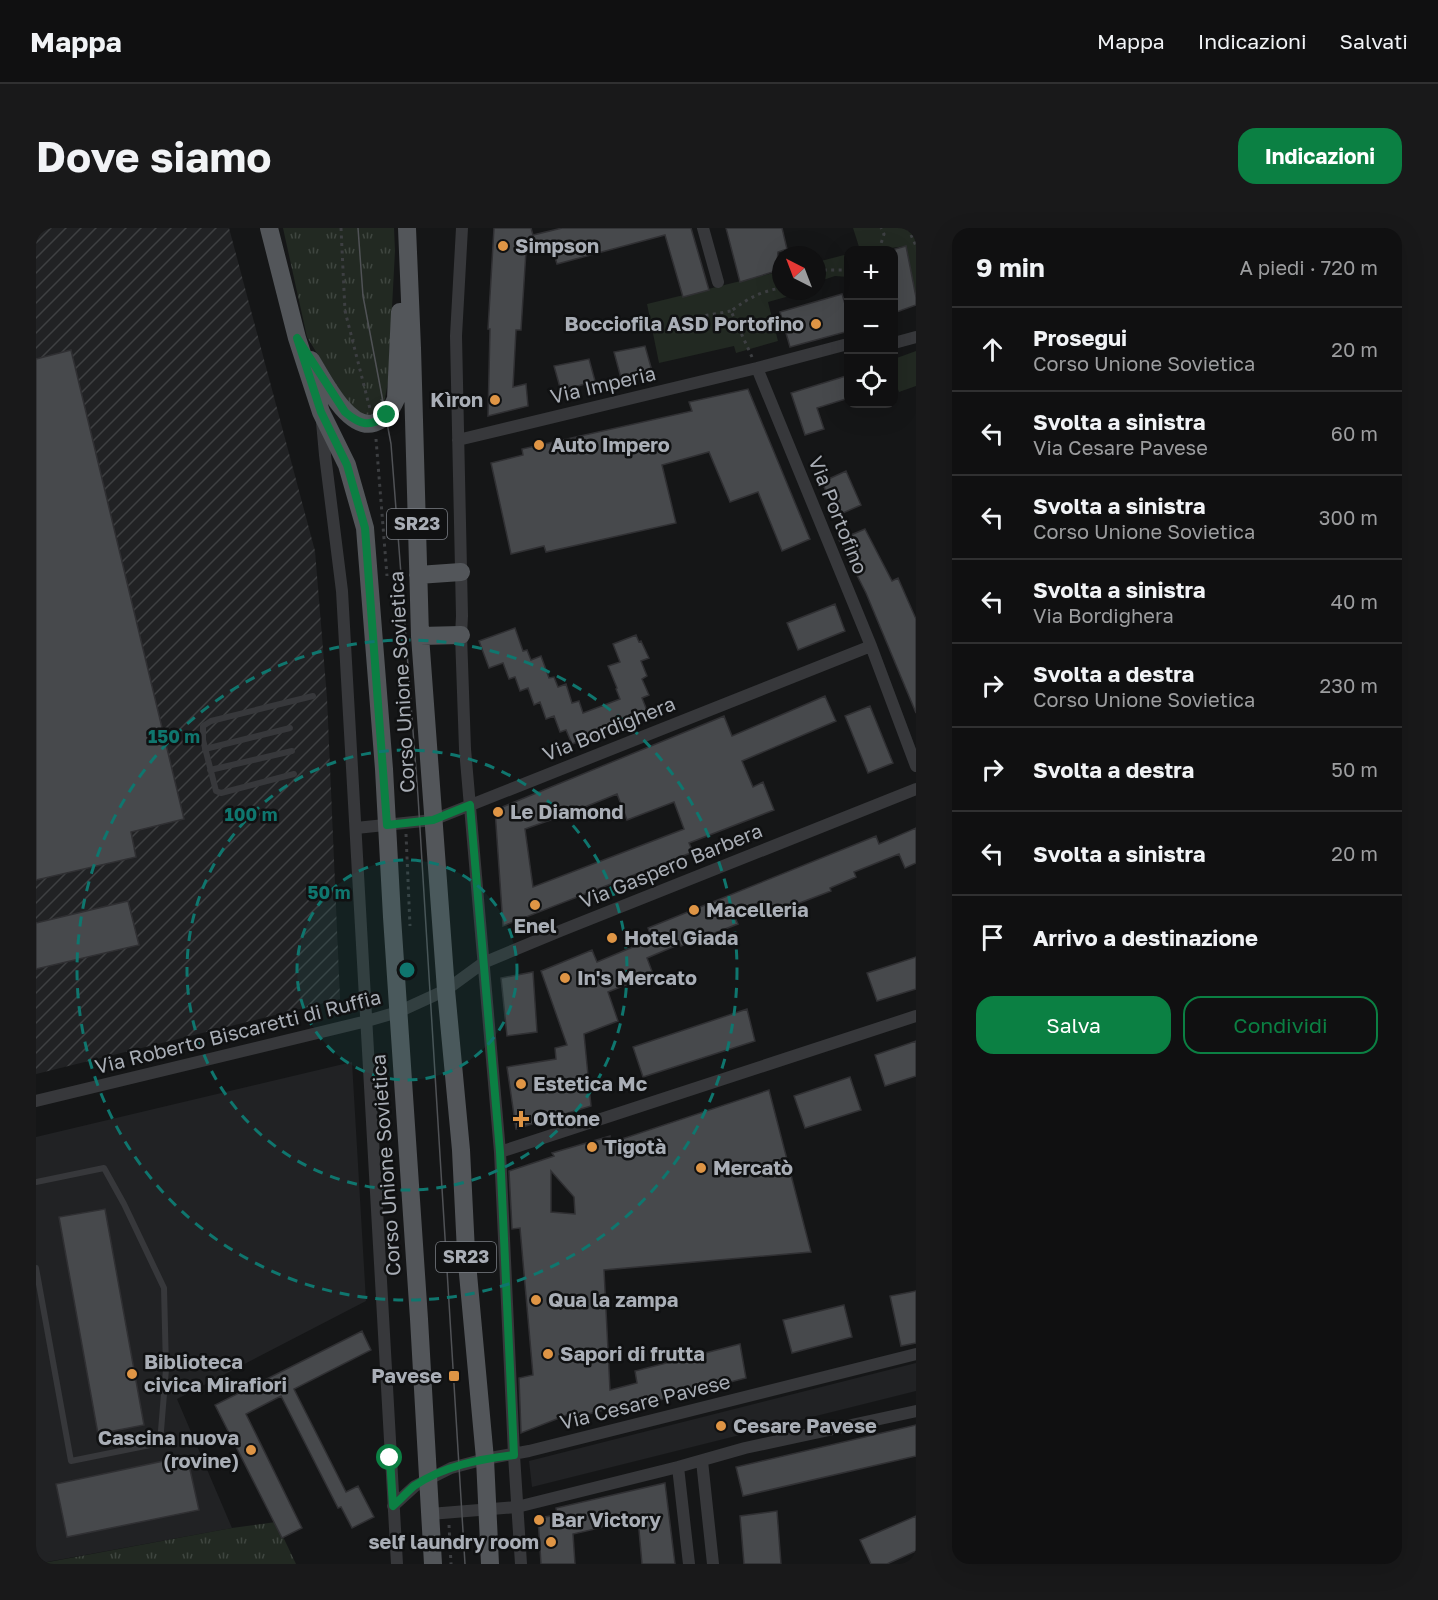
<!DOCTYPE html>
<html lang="it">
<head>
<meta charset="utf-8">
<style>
	:root { --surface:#101011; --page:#19191a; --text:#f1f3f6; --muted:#9c9d9f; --line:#303031; --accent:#0b8043 }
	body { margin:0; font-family:"Golos Text",sans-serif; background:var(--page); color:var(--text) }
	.controls { position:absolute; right:18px; top:18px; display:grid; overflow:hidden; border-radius:12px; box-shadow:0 6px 24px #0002 }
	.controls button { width:54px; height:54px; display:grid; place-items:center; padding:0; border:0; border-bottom:2px solid var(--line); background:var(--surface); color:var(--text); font:30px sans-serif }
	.compass { position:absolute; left:736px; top:18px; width:54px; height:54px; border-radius:50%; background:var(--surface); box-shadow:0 6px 24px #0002; rotate:318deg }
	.stop { position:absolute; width:18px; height:18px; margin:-14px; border:4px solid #0b8043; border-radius:50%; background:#fff }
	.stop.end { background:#0b8043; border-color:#fff; box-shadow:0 2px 6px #0008 }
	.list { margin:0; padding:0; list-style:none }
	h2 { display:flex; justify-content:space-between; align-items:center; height:78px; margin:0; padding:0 24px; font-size:26px }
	h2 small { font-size:20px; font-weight:400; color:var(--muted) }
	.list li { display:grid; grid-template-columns:39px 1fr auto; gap:18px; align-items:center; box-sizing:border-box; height:84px; padding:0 24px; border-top:2px solid var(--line) }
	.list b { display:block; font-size:22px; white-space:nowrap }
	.list p { margin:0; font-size:20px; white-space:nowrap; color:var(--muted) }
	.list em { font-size:20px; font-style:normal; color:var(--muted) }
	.actions { display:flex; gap:12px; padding:18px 24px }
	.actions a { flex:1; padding:14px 0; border:2px solid var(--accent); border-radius:18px; text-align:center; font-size:21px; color:var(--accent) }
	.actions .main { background:var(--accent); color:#fff }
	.icon { flex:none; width:33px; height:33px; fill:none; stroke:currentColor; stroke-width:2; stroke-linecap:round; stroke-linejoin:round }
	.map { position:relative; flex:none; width:880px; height:1336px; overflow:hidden; border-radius:18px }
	header { display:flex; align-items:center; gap:36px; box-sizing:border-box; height:84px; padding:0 30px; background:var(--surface); border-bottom:2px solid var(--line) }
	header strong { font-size:28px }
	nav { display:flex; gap:33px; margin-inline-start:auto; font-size:21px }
	.intro { display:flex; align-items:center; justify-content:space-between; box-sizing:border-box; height:144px; padding:0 36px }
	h1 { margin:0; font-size:42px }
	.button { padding:15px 27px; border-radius:18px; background:var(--accent); color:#fff; font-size:21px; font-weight:700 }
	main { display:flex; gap:36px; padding:0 36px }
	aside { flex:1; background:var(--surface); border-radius:18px; box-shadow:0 6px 24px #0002 }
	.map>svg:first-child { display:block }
</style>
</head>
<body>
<header>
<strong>Mappa</strong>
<nav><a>Mappa</a><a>Indicazioni</a><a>Salvati</a></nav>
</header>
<div class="intro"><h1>Dove siamo</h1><a class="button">Indicazioni</a></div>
<main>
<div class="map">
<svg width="880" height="1336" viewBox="0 0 880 1336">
	<defs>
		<pattern id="industrial-furrows" width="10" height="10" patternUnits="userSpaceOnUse" patternTransform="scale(1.5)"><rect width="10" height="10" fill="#212224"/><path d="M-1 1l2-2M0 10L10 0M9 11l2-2" fill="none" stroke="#3e4042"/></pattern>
		<pattern id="grass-tufts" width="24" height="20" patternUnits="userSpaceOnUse" patternTransform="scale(1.5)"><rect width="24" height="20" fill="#222922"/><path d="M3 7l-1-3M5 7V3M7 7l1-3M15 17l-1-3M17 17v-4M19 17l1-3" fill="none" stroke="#3f4640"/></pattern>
	</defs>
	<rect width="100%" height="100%" fill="#151617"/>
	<path fill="#212224" d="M 316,834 L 330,1073 L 141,1171 L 196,1300 L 0,1336 L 0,909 Z
		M 880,1135 L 880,1163 L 496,1259 L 493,1233 Z"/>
	<path fill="url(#industrial-furrows)" d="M 0,0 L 193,0 L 279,323 L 291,470 L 304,771 L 0,846 Z"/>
	<path fill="url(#grass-tufts)" d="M 247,0 L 358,0 L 359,23 L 352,154 L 346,186 L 321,187 L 311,174 L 271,109 Z
		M 240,1294 L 260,1336 L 2,1336 L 196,1300 Z"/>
	<path fill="#222922" d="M 817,0 L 878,0 L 880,5 L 880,70 L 870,18 L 855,20 L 853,22 L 824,22 Z
		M 812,26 L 812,49 L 799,48 L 781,54 L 781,34 Z
		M 745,43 L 745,63 L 764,63 L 750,69 L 732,74 L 742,113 L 700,125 L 698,118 L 623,135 L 611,76 Z
		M 880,123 L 880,158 L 863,164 L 858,149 L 858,131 Z"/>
	<path fill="#47494c" stroke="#303033" stroke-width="1.5" fill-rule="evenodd" d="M 458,0 L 495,0 L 497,7 L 526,0 L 655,0 L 673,62 L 647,69 L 629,7 L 521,36 L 515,16 L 490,23 L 485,102 L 480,102 L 477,159 L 490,156 L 492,178 L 452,188 L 454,101 L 452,101 Z
		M 690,0 L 746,0 L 751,21 L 742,24 L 740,43 L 704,54 Z
		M 870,18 L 880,69 L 880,77 L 858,85 L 859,21 Z
		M 806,66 L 813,89 L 813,103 L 754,119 L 744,84 Z
		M 609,118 L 616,143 L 585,150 L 578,124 Z
		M 35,122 L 148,591 L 95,604 L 100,629 L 0,652 L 0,131 Z
		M 553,131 L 559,153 L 525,163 L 518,138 Z
		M 813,147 L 813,170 L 781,180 L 788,201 L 769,207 L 755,165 Z
		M 712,161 L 774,311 L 746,323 L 722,264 L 694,274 L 673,224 L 626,237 L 640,295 L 510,324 L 508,318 L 475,326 L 455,235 L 487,227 L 486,221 L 656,183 L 653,174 Z
		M 810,243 L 825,277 L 800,288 L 786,254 Z
		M 829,301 L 856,353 L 862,350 L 880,391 L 880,485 L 830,365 L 803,312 Z
		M 799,376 L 809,403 L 762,422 L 751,395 Z
		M 479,400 L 487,423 L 491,422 L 495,432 L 505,428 L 513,450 L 518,449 L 522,459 L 530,456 L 536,475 L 543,473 L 547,485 L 584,471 L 580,461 L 581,460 L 572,438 L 584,434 L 577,416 L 600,407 L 603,414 L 605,413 L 613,430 L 605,433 L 611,448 L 606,451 L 613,467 L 606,470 L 612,485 L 564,505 L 565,506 L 536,516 L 530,502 L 524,504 L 518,488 L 510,491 L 504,474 L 498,477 L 492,460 L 484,463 L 479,449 L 473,451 L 467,435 L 453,440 L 443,413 Z
		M 789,468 L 800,493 L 706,533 L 717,559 L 727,554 L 738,582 L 653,615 L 657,624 L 467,698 L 459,582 L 688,488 L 696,508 ZM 581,566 L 591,592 L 638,574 L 648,601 L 497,659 L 489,601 L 534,585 Z
		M 834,478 L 857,535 L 832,545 L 809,488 Z
		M 880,600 L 880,635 L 869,640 L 863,626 L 818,644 L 820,649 L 794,660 L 795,663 L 732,687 L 727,673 L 697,685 L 702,696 L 645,718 L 644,716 L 611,730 L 617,746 L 572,764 L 582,793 L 548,806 L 555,878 L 480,901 L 471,839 L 520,831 L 519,820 L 531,817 L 505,743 L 556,722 L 561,734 L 616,711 L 612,700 L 840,608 L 843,616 Z
		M 92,673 L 103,717 L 0,741 L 0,695 Z
		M 880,729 L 880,761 L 841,773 L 831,745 Z
		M 497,744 L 501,804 L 471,808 L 465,750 Z
		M 711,781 L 719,813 L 607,849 L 597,819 Z
		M 880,813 L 880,848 L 849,858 L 839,827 Z
		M 814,849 L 825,882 L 769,900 L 758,868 Z
		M 733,862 L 775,1024 L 568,1042 L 574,1162 L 601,1155 L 599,1143 L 704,1116 L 710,1150 L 604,1177 L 603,1173 L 537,1190 L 536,1185 L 485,1205 L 483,1150 L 497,1147 L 484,1000 L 476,1001 L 473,943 L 518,928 L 516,925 L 574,908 L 574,915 ZM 515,943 L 538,969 L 539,986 L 515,984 Z
		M 69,981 L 108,1197 L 62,1206 L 23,989 Z
		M 880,1063 L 880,1115 L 865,1118 L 854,1068 Z
		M 808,1077 L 816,1109 L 756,1125 L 747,1092 Z
		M 326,1103 L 335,1122 L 258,1161 L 310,1264 L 322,1258 L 338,1289 L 316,1300 L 305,1279 L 302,1280 L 245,1168 L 210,1186 L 266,1300 L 246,1310 L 179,1177 Z
		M 880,1197 L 880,1228 L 707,1268 L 700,1239 Z
		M 151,1228 L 163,1282 L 31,1309 L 20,1256 Z
		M 629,1255 L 639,1336 L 606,1336 L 602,1291 L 537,1306 L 539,1336 L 505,1336 L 502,1290 L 521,1287 L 520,1280 Z
		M 741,1283 L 745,1336 L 708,1336 L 704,1288 Z
		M 880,1288 L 880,1323 L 851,1336 L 835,1336 L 824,1312 Z"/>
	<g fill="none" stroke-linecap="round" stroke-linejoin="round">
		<path stroke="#3d3f42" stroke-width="3" stroke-dasharray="3 4.5" stroke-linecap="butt" d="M 305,0 L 309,83 L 334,181
			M 872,0 L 880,18
			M 843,22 L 848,6 L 845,0
			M 781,45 L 786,42 L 812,42
			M 633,96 L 656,90 L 695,83
			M 716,129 L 695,83 C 713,70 723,64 745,60
			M 340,211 L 351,348
			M 370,606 L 374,698
			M 413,1297 L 415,1336"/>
		<path stroke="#37383b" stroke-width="6" d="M 169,521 L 254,500
			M 174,542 L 256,523
			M 258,546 L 185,565 L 180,563 L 167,512 L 167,498 L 175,493 L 277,468
			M 0,954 L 68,940 L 88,976 L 128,1060 L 130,1141 L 124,1215 L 35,1233 L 0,1040"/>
		<path stroke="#37383b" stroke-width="12" d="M 426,0 L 420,108 L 426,388 L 425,407 L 429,521 L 464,924 L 478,1227 L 485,1336
			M 667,0 L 682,54
			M 858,115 L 880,109
			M 721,140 L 835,418 L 880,538
			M 286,194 L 289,227 L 306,363 L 361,1336
			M 422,212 L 721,140 L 808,117 L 812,118
			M 320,600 L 397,592 L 835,418
			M 0,873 L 331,793 L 362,784 L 410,762 L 447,735 L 524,703 L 880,561
			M 464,924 L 880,788
			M 666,1233 L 677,1336
			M 642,1239 L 653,1336
			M 357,1278 L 379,1258 L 415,1240 L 449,1231 L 493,1223 L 880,1126
			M 394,1286 L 481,1279 L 642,1239 L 709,1220 L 880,1183"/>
		<path stroke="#53565a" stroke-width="18" d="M 233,0 L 261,110 L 285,184 L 311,237 L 329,300 L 348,541 L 356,689 L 383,1091 L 397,1336
			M 371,0 L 376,120 L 384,408 L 410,762 L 425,922 L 430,1024 L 449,1231 L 454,1336
			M 275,132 C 287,151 312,203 338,195 C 350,191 355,182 360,171 L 364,84
			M 382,347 L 425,344
			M 384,408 L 425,407"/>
		<path stroke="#505256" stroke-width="1.5" d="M 322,0 L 327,68 L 355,216 L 382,568 L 429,1336"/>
	</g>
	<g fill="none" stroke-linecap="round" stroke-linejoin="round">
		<path stroke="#0b8043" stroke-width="8" d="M 351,187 C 334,200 324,197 309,184 L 261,110 L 285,184 L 311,237 L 329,300 L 351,597 L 397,592 L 434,577 L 464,924 L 478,1227 C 444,1231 407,1238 378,1258 C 371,1264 364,1272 357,1278 L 354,1230"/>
	</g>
	<circle cx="371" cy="742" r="110" fill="#0f766e" fill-opacity=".12"/>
	<g fill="none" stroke="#0f766e" stroke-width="3" stroke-dasharray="10 8">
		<circle cx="371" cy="742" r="110"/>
		<circle cx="371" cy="742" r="220"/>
		<circle cx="371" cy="742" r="330"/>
	</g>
	<g fill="#df9545" stroke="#101112" stroke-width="2">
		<circle cx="467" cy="18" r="6"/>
		<circle cx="780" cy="96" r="6"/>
		<circle cx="459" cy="172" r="6"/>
		<circle cx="503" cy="217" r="6"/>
		<circle cx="462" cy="584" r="6"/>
		<circle cx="499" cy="677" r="6"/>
		<circle cx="658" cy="682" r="6"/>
		<circle cx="576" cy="710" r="6"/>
		<circle cx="529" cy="750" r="6"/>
		<circle cx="485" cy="856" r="6"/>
		<path d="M482 882h6v6h6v6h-6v6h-6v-6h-6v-6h6z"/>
		<circle cx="556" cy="919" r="6"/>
		<circle cx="665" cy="940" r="6"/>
		<circle cx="500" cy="1072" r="6"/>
		<circle cx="512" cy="1126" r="6"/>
		<circle cx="96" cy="1146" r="6"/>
		<rect x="412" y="1142" width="12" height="12" rx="3"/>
		<circle cx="685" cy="1198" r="6"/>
		<circle cx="215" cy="1222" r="6"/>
		<circle cx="503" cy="1292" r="6"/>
		<circle cx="515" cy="1314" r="6"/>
	</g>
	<g text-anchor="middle" stroke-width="5" stroke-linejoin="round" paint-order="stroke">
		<g fill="#101112" stroke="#7b7f85" stroke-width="1.5">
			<rect x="351" y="281" width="60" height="30" rx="4.5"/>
			<rect x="400" y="1014" width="60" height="30" rx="4.5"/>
		</g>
		<g font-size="18" font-weight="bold" fill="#a9aeb6">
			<text x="381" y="302">SR23</text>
			<text x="430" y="1035">SR23</text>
		</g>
		<g font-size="20" font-weight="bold" fill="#a9aeb6" stroke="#101112" text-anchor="start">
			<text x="479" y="25">Simpson</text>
			<text x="768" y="103" text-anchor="end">Bocciofila ASD Portofino</text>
			<text x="447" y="179" text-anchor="end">Kìron</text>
			<text x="515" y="224">Auto Impero</text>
			<text x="474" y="591">Le Diamond</text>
			<text x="670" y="689">Macelleria</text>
			<text x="499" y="705" text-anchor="middle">Enel</text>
			<text x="588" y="717">Hotel Giada</text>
			<text x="541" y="757">In's Mercato</text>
			<text x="497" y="863">Estetica Mc</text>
			<text x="497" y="898">Ottone</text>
			<text x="568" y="926">Tigotà</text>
			<text x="677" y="947">Mercatò</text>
			<text x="512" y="1079">Qua la zampa</text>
			<text x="524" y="1133">Sapori di frutta</text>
			<text x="108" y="1141">Biblioteca<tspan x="108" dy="23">civica Mirafiori</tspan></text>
			<text x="406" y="1155" text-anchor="end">Pavese</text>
			<text x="697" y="1205">Cesare Pavese</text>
			<text x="203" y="1217" text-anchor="end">Cascina nuova<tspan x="203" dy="23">(rovine)</tspan></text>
			<text x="515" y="1299">Bar Victory</text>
			<text x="503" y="1321" text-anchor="end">self laundry room</text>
		</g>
		<g font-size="20" fill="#a9aeb6" stroke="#101112">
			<text transform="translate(567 157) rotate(-13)" y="7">Via Imperia</text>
			<text transform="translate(802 287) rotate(68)" y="7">Via Portofino</text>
			<text transform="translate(366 454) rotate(-93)" y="7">Corso Unione Sovietica</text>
			<text transform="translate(573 501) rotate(-22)" y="7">Via Bordighera</text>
			<text transform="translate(635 638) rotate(-22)" y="7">Via Gaspero Barbera</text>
			<text transform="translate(202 804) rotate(-14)" y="7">Via Roberto Biscaretti di Ruffia</text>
			<text transform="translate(350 937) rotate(-94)" y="7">Corso Unione Sovietica</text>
			<text transform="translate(609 1174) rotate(-14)" y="7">Via Cesare Pavese</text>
		</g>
	</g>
	<circle cx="371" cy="742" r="9" fill="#0f766e" stroke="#101112" stroke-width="3"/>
	<g font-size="18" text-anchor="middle" font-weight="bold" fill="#0f766e" stroke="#101112" stroke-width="5" stroke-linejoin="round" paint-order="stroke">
		<text x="138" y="515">150 m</text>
		<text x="215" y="593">100 m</text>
		<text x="293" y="671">50 m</text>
	</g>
</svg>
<div class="controls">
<button>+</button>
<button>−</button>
<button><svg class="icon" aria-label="locate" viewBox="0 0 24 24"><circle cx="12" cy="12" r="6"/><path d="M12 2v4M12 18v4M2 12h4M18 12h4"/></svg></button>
</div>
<svg class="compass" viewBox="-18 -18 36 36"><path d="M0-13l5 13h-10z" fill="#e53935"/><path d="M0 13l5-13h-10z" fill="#9c9d9f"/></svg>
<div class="stop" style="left:354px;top:1230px"></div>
<div class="stop end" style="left:351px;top:187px"></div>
</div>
<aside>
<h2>9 min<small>A piedi · 720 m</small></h2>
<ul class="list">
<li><svg class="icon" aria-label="ahead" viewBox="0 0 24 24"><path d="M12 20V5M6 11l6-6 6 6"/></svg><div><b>Prosegui</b><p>Corso Unione Sovietica</p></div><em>20 m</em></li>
<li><svg class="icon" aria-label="left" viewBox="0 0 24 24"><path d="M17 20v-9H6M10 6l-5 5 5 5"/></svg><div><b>Svolta a sinistra</b><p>Via Cesare Pavese</p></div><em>60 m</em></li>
<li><svg class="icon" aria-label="left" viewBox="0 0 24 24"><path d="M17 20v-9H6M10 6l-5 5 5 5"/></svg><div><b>Svolta a sinistra</b><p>Corso Unione Sovietica</p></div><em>300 m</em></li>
<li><svg class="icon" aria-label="left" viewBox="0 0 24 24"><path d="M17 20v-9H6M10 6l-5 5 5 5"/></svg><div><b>Svolta a sinistra</b><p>Via Bordighera</p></div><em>40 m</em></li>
<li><svg class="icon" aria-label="right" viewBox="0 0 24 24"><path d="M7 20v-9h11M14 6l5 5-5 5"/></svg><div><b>Svolta a destra</b><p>Corso Unione Sovietica</p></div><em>230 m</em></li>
<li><svg class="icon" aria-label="right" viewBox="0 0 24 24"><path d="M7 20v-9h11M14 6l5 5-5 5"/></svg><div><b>Svolta a destra</b></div><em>50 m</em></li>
<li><svg class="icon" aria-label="left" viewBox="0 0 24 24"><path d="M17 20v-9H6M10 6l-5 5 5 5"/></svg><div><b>Svolta a sinistra</b></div><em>20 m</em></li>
<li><svg class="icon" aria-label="arrive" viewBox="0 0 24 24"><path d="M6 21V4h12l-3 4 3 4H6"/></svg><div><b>Arrivo a destinazione</b></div></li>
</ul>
<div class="actions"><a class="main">Salva</a><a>Condividi</a></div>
</aside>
</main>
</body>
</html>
